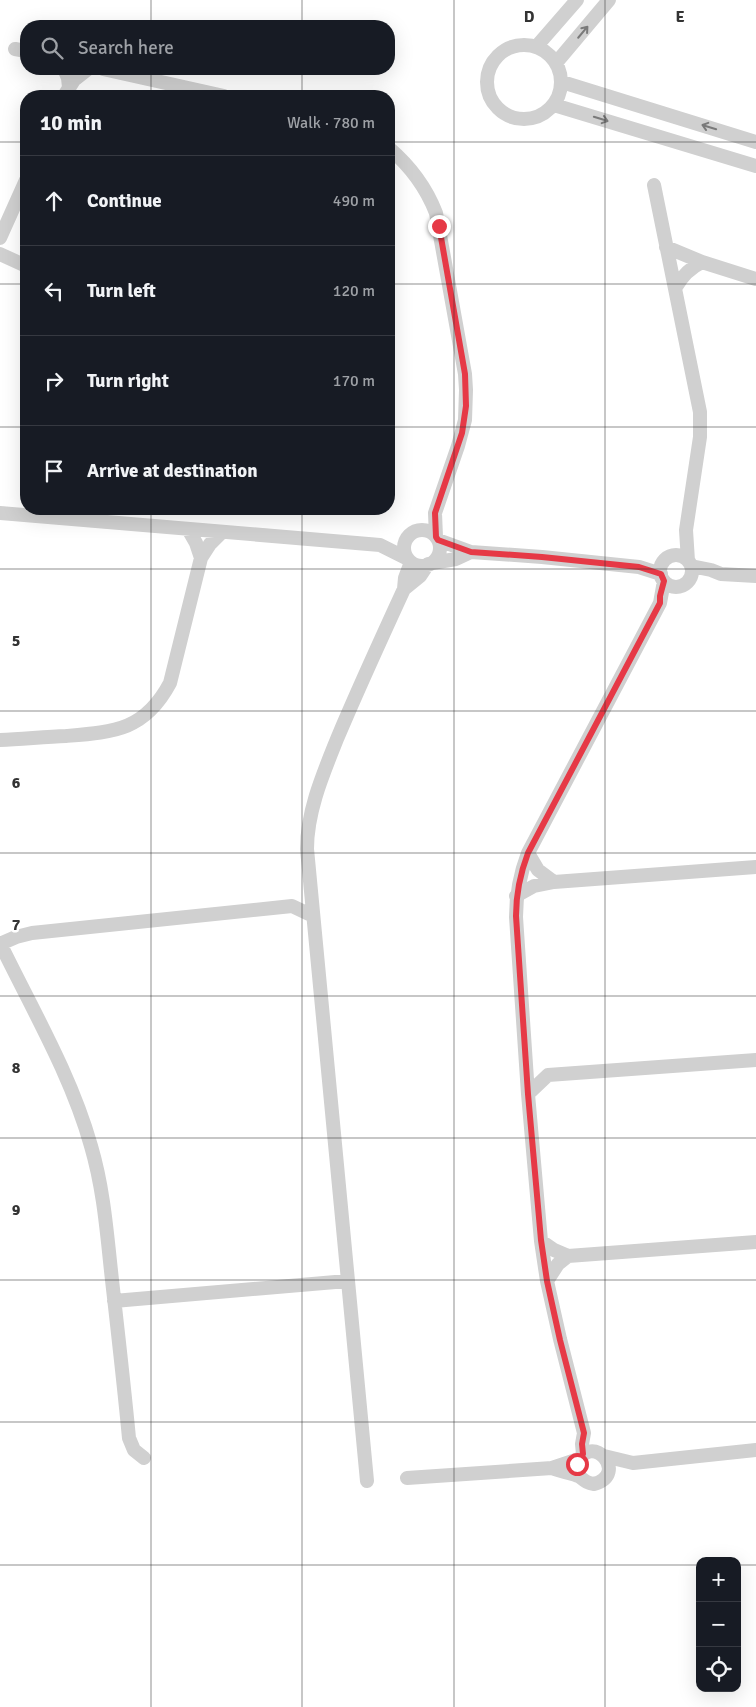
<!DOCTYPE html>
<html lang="en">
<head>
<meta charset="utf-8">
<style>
	:root { --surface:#171b24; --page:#242831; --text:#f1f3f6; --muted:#9ea1a6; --line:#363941 }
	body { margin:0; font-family:Signika,sans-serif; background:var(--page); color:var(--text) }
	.controls { position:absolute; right:15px; bottom:15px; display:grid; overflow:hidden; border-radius:10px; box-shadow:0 5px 20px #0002 }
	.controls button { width:45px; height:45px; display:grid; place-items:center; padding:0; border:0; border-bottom:1px solid var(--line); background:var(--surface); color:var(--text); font:25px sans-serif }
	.stop { position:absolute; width:15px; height:15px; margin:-11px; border:4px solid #e63946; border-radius:50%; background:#fff }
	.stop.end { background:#e63946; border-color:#fff; box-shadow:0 1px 5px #0008 }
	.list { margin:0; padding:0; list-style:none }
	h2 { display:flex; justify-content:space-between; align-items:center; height:65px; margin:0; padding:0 20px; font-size:21px }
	h2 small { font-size:16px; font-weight:400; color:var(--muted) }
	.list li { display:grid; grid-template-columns:32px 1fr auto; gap:15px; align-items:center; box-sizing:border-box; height:90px; padding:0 20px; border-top:1px solid var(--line) }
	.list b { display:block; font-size:19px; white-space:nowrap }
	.list em { font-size:16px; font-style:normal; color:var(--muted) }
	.icon { flex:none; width:28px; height:28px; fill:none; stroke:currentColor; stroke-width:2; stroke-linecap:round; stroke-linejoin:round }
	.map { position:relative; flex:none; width:756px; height:1707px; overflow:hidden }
	.search { position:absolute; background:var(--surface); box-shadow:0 5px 20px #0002; left:20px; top:20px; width:375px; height:55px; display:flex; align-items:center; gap:12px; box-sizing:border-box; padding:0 18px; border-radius:20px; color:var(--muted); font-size:19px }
	.panel { position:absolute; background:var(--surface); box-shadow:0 5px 20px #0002; left:20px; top:90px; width:375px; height:425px; border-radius:20px }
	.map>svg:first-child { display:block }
</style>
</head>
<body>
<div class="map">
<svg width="756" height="1707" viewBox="0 0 756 1707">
	<rect width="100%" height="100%" fill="#fff"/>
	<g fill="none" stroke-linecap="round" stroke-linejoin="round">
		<path stroke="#d0d0d0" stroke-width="14" d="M487 82a37 37 0 1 1 74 0a37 37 0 1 1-74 0Z
			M 536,47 L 577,0
			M 15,49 L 26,51
			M 556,63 L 609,0
			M 64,69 L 68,78 L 69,87
			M 103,69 L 224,96
			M 562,82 L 756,142
			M 64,96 L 74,80 L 88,69
			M 554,105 L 756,166
			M 389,148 C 410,166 426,187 436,213 L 465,374 L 466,390 L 465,420 L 458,446 L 435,513 L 436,537
			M 654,185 L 700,412 L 700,437 L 686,530 L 688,561
			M 0,238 L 26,180
			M 666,247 L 702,262 L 756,279
			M 0,254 L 26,266
			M 676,287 C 682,276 690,268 702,262
			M 0,513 L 380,545 L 408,559
			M 188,529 L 196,543 L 201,558
			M404 548a18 18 0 1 1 36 0a18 18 0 1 1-36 0Z
			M 438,540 L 471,552 L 542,557 L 639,567 L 661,574
			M660 571a16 16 0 1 1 32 0a16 16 0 1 1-32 0Z
			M 432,563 L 456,559 L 471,552
			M 691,566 L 711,570 L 721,574 L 756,576
			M 404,589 L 420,576 L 428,564
			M 0,740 C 22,739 44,737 66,736 C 115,732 145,730 170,683 L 201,558 L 210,544 L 222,532
			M 528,853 L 538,870 L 554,882
			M 516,896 L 534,886 L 554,882 L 756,867
			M 0,943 C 32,1009 71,1075 91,1146 C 104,1190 107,1235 112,1280 C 118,1333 124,1385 129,1438 L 134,1450 L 144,1458
			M 0,944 L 16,937 L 32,933 L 292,906 L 313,916
			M 528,1094 L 548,1075 L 756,1060
			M 541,1241 L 554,1250 L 568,1256 L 756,1242
			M 547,1281 L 558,1264 L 568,1256
			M 114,1301 L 347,1281
			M 583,1454 L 582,1444 L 584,1433 L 560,1339 L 547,1281 L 541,1241 L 528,1094 L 516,917 C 516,894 520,874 528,853 L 660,603 L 664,581
			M 604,1456 L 633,1463 L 756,1450
			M 552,1468 C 558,1471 576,1474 580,1477 C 585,1481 587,1483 594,1484 C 630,1474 591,1430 577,1464 L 579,1476
			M 407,1478 L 552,1468 L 579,1459
			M 367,1481 L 307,849 C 307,811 323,774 337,739 C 358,689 381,639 404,589 L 405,578 L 411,562"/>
	</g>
	<defs><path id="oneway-shaft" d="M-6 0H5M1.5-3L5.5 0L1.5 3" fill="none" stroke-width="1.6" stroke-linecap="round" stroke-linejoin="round" transform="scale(1.25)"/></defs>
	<g stroke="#7a7a7a">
		<use href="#oneway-shaft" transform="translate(583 32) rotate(-50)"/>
		<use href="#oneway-shaft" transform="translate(601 119) rotate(17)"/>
		<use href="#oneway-shaft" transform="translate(709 127) rotate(-163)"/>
	</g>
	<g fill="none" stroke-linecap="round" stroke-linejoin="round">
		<path stroke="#e63946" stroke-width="6" d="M 439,226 L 465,374 L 466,406 L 462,433 L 435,513 L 436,537 L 438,540 L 471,552 L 542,557 L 639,567 L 661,574 L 664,581 L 660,596 L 660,603 L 528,853 C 520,874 516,894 516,916 L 528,1094 L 541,1240 L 547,1281 L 560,1340 L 584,1433 L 582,1444 L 583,1454 L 577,1464"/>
	</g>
	<path fill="none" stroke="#333" stroke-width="1" stroke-opacity="0.55" d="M 151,0 L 151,26M 302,0 L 302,26M 454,0 L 454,1707M 605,0 L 605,1707M 151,69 L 151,96M 302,69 L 302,96M 0,142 L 26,142M 389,142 L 756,142M 0,284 L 26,284M 389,284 L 756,284M 0,427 L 26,427M 389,427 L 756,427M 151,509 L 151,1707M 302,509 L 302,1707M 0,569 L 756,569M 0,711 L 756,711M 0,853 L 756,853M 0,996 L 756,996M 0,1138 L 756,1138M 0,1280 L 756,1280M 0,1422 L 756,1422M 0,1565 L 700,1565M 737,1565 L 756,1565"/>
	<g font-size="16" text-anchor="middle" font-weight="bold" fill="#333" stroke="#fff" stroke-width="5" stroke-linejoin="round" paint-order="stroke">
		<text x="529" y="22">D</text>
		<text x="680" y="22">E</text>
		<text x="16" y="646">5</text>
		<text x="16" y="788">6</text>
		<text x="16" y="930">7</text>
		<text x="16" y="1073">8</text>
		<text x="16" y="1215">9</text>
	</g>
</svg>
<div class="controls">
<button>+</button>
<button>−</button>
<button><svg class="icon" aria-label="locate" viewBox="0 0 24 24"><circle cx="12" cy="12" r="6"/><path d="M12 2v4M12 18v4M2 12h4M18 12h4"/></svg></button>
</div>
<div class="stop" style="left:577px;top:1464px"></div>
<div class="stop end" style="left:439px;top:226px"></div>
<div class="search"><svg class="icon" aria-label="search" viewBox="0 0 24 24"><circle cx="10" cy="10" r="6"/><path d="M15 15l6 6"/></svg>Search here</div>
<section class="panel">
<h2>10 min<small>Walk · 780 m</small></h2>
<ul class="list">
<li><svg class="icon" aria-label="ahead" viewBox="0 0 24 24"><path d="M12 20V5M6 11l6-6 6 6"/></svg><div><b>Continue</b></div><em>490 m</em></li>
<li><svg class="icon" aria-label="left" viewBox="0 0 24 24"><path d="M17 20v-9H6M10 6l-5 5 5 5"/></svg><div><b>Turn left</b></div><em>120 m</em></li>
<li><svg class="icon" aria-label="right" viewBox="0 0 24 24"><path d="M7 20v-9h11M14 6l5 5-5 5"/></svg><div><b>Turn right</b></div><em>170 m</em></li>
<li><svg class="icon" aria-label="arrive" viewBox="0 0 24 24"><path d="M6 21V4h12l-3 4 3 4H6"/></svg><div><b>Arrive at destination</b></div></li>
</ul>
</section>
</div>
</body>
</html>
